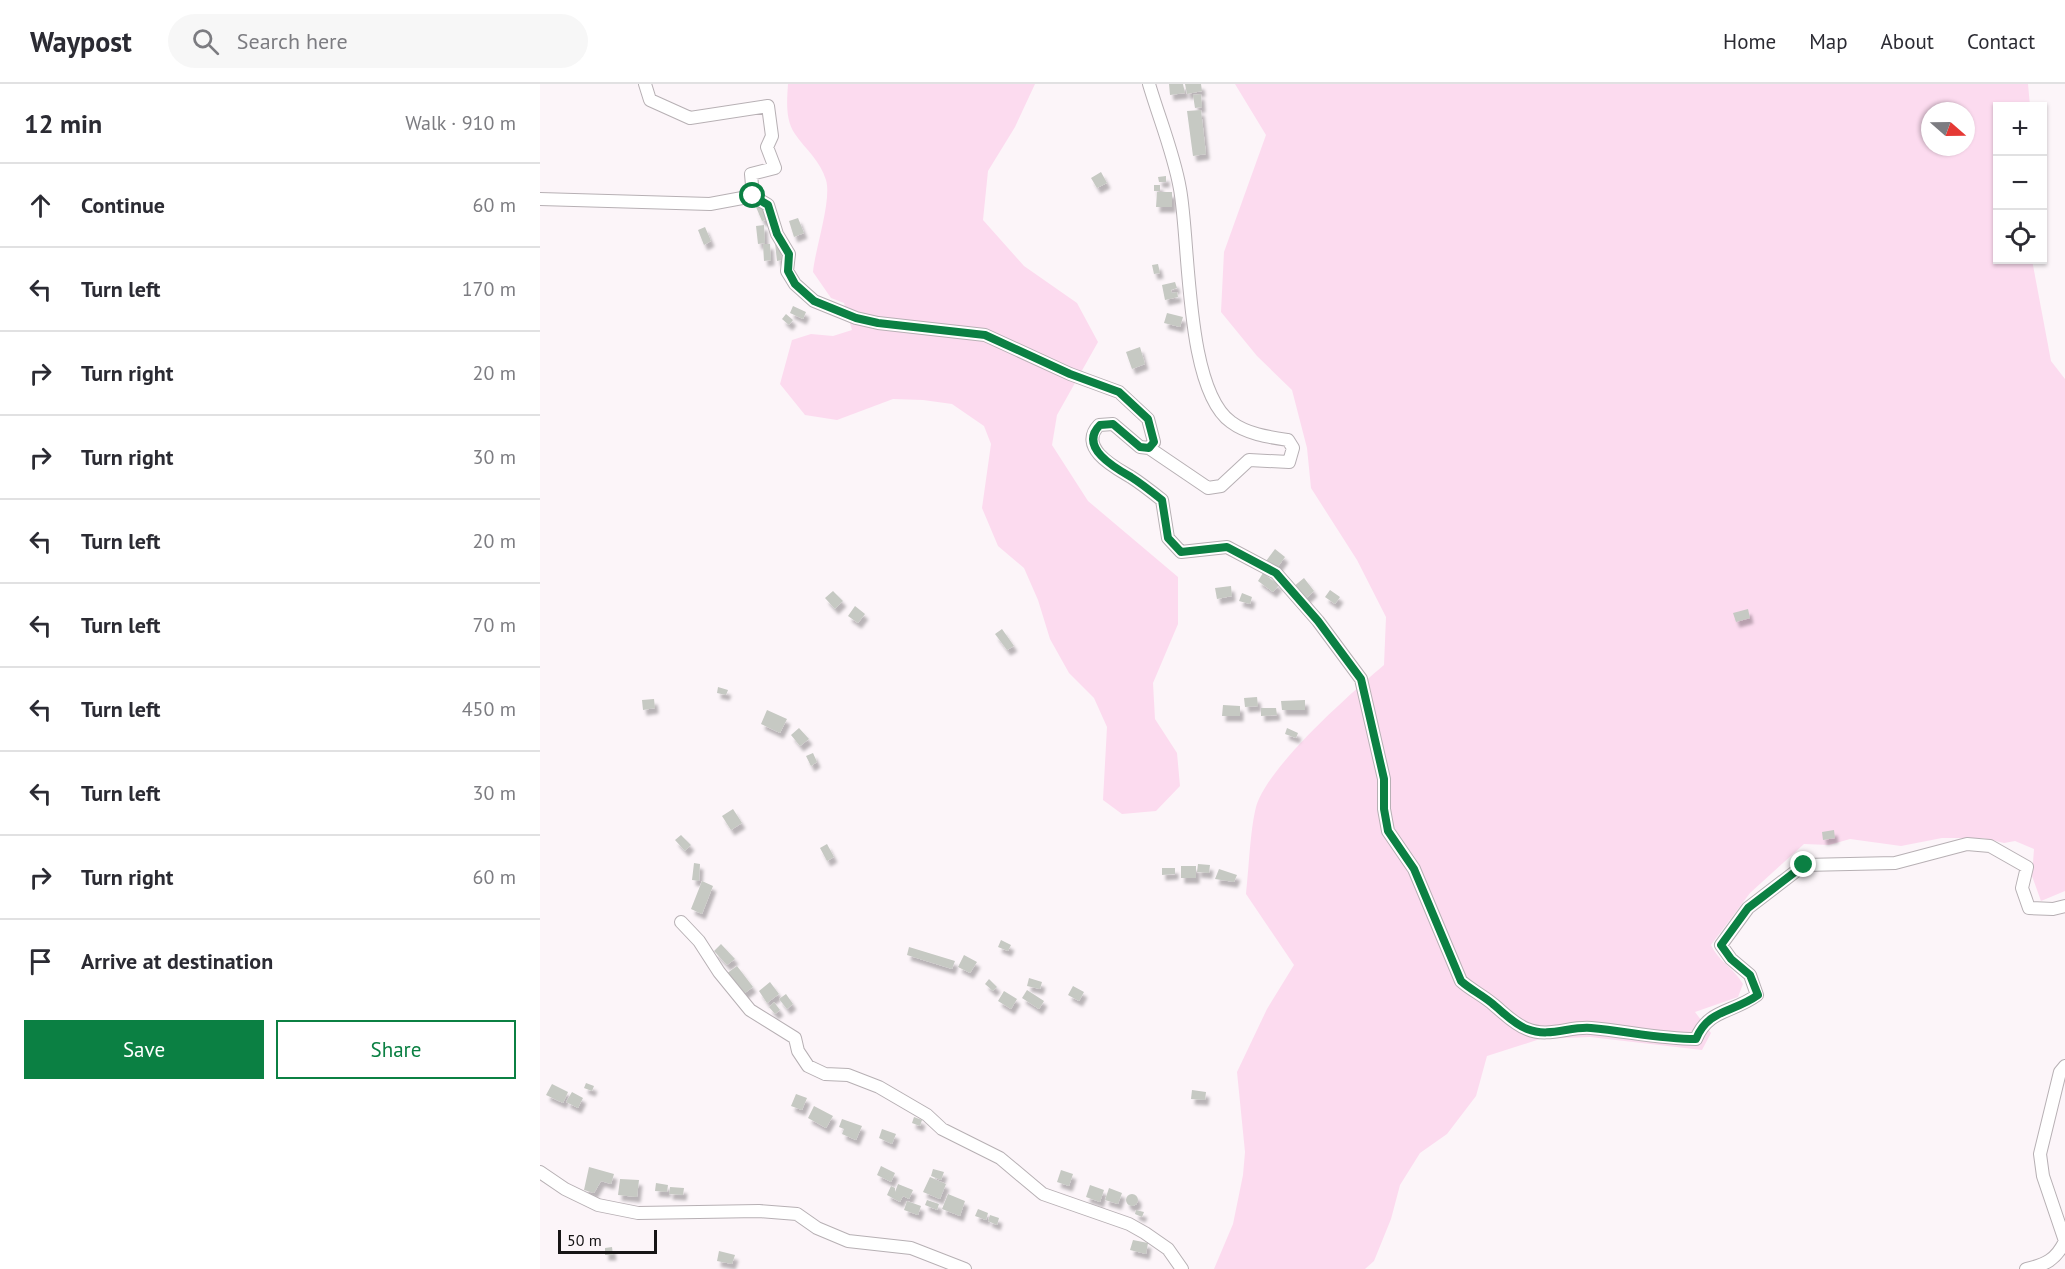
<!DOCTYPE html>
<html lang="en">
<head>
<meta charset="utf-8">
<style>
	:root { --surface:#fff; --page:#f7f7f7; --text:#2b2b33; --muted:#7c7c81; --line:#e1e1e2; --accent:#0b8043 }
	body { margin:0; font-family:"PT Sans",sans-serif; background:var(--page); color:var(--text) }
	.controls { position:absolute; right:18px; top:18px; display:grid; overflow:hidden; border-radius:0px; box-shadow:0 2px 4px #0004 }
	.controls button { width:54px; height:54px; display:grid; place-items:center; padding:0; border:0; border-bottom:2px solid var(--line); background:var(--surface); color:var(--text); font:30px sans-serif }
	.compass { position:absolute; left:1381px; top:18px; width:54px; height:54px; border-radius:50%; background:var(--surface); box-shadow:0 2px 4px #0004; rotate:110deg }
	.scale { position:absolute; left:18px; bottom:15px; width:99px; box-sizing:border-box; padding-left:6px; border:3px solid #171516; border-top:0; font-size:16px; line-height:21px; white-space:nowrap; color:#171516; -webkit-text-stroke:4px #fcf5f9; paint-order:stroke }
	.stop { position:absolute; width:18px; height:18px; margin:-14px; border:4px solid #0b8043; border-radius:50%; background:#fff }
	.stop.end { background:#0b8043; border-color:#fff; box-shadow:0 2px 6px #0008 }
	.list { margin:0; padding:0; list-style:none }
	h2 { display:flex; justify-content:space-between; align-items:center; height:78px; margin:0; padding:0 24px; font-size:26px }
	h2 small { font-size:20px; font-weight:400; color:var(--muted) }
	.list li { display:grid; grid-template-columns:39px 1fr auto; gap:18px; align-items:center; box-sizing:border-box; height:84px; padding:0 24px; border-top:2px solid var(--line) }
	.list b { display:block; font-size:22px; white-space:nowrap }
	.list em { font-size:20px; font-style:normal; color:var(--muted) }
	.actions { display:flex; gap:12px; padding:18px 24px }
	.actions a { flex:1; padding:14px 0; border:2px solid var(--accent); border-radius:0px; text-align:center; font-size:21px; color:var(--accent) }
	.actions .main { background:var(--accent); color:#fff }
	.icon { flex:none; width:33px; height:33px; fill:none; stroke:currentColor; stroke-width:2; stroke-linecap:round; stroke-linejoin:round }
	.map { position:relative; flex:none; width:1525px; height:1185px; overflow:hidden }
	header { display:flex; align-items:center; gap:36px; box-sizing:border-box; height:84px; padding:0 30px; background:var(--surface); border-bottom:2px solid var(--line) }
	header strong { font-size:28px }
	nav { display:flex; gap:33px; margin-inline-start:auto; font-size:21px }
	.search { width:420px; height:54px; background:var(--page); display:flex; align-items:center; gap:15px; box-sizing:border-box; padding:0 21px; border-radius:33px; color:var(--muted); font-size:22px }
	main { display:flex }
	aside { flex:1; background:var(--surface) }
	.map>svg:first-child { display:block }
</style>
</head>
<body>
<header>
<strong>Waypost</strong>
<div class="search"><svg class="icon" aria-label="search" viewBox="0 0 24 24"><circle cx="10" cy="10" r="6"/><path d="M15 15l6 6"/></svg>Search here</div>
<nav><a>Home</a><a>Map</a><a>About</a><a>Contact</a></nav>
</header>
<main>
<aside>
<h2>12 min<small>Walk · 910 m</small></h2>
<ul class="list">
<li><svg class="icon" aria-label="ahead" viewBox="0 0 24 24"><path d="M12 20V5M6 11l6-6 6 6"/></svg><div><b>Continue</b></div><em>60 m</em></li>
<li><svg class="icon" aria-label="left" viewBox="0 0 24 24"><path d="M17 20v-9H6M10 6l-5 5 5 5"/></svg><div><b>Turn left</b></div><em>170 m</em></li>
<li><svg class="icon" aria-label="right" viewBox="0 0 24 24"><path d="M7 20v-9h11M14 6l5 5-5 5"/></svg><div><b>Turn right</b></div><em>20 m</em></li>
<li><svg class="icon" aria-label="right" viewBox="0 0 24 24"><path d="M7 20v-9h11M14 6l5 5-5 5"/></svg><div><b>Turn right</b></div><em>30 m</em></li>
<li><svg class="icon" aria-label="left" viewBox="0 0 24 24"><path d="M17 20v-9H6M10 6l-5 5 5 5"/></svg><div><b>Turn left</b></div><em>20 m</em></li>
<li><svg class="icon" aria-label="left" viewBox="0 0 24 24"><path d="M17 20v-9H6M10 6l-5 5 5 5"/></svg><div><b>Turn left</b></div><em>70 m</em></li>
<li><svg class="icon" aria-label="left" viewBox="0 0 24 24"><path d="M17 20v-9H6M10 6l-5 5 5 5"/></svg><div><b>Turn left</b></div><em>450 m</em></li>
<li><svg class="icon" aria-label="left" viewBox="0 0 24 24"><path d="M17 20v-9H6M10 6l-5 5 5 5"/></svg><div><b>Turn left</b></div><em>30 m</em></li>
<li><svg class="icon" aria-label="right" viewBox="0 0 24 24"><path d="M7 20v-9h11M14 6l5 5-5 5"/></svg><div><b>Turn right</b></div><em>60 m</em></li>
<li><svg class="icon" aria-label="arrive" viewBox="0 0 24 24"><path d="M6 21V4h12l-3 4 3 4H6"/></svg><div><b>Arrive at destination</b></div></li>
</ul>
<div class="actions"><a class="main">Save</a><a>Share</a></div>
</aside>
<div class="map">
<svg width="1525" height="1185" viewBox="0 0 1525 1185">
	<defs>
		<filter id="shadow"><feDropShadow dx="3.5" dy="5.5" stdDeviation="1.5" flood-color="#0004"/></filter>
	</defs>
	<rect width="100%" height="100%" fill="#fcf5f9"/>
	<path fill="#fcdbef" fill-rule="evenodd" d="M 248,0 L 495,0 L 475,43 L 448,87 L 443,136 L 484,182 L 537,219 L 558,258 L 517,331 L 512,361 L 548,417 L 638,493 L 638,540 L 613,599 L 615,635 L 637,669 L 640,702 L 616,727 L 582,730 L 563,716 L 567,643 L 554,614 L 529,589 L 510,555 L 498,516 L 484,484 L 458,462 L 442,424 L 451,360 L 444,342 L 412,320 L 383,316 L 353,315 L 297,336 L 265,331 L 240,300 L 252,256 L 271,250 L 293,252 L 312,246 L 304,219 L 291,214 L 273,188 C 275,165 292,116 286,96 C 280,76 266,66 255,50 C 245,36 247,16 248,0 Z
		M 695,0 L 1488,0 L 1490,22 L 1458,22 L 1458,176 L 1492,176 L 1511,277 L 1525,295 L 1525,807 L 1501,817 L 1492,792 L 1494,765 L 1475,757 L 1464,759 L 1443,754 L 1402,754 L 1361,762 L 1310,755 L 1289,761 L 1264,760 L 1210,809 L 1171,861 C 1178,877 1194,884 1203,900 L 1198,913 L 1155,928 L 1171,949 L 1162,966 L 1050,953 L 1000,955 L 947,972 L 936,1012 L 907,1050 L 880,1069 L 860,1101 L 851,1135 L 834,1177 L 825,1185 L 674,1185 L 693,1140 L 703,1091 L 705,1068 L 697,988 L 727,925 L 754,881 L 706,810 C 709,784 710,747 716,723 C 727,683 811,609 844,581 L 846,533 L 817,476 L 771,404 L 767,364 L 752,306 L 717,272 L 681,228 L 684,168 L 726,51 ZM 1390,27 L 1426,27 L 1426,63 L 1390,63 Z"/>
	<path fill="#c6c9c3" filter="url(#shadow)" d="M 629,0 L 643,0 L 645,9 L 630,11 Z
		M 645,0 L 661,0 L 662,7 L 647,10 Z
		M 661,10 L 662,23 L 655,24 L 653,11 Z
		M 661,26 L 666,70 L 653,72 L 647,27 Z
		M 561,88 L 567,99 L 557,104 L 551,94 Z
		M 626,92 L 626,98 L 619,98 L 618,93 Z
		M 614,101 L 620,101 L 620,107 L 614,107 Z
		M 617,108 L 632,108 L 632,123 L 616,123 Z
		M 223,120 L 229,135 L 222,137 L 216,123 Z
		M 258,134 L 264,149 L 254,153 L 249,137 Z
		M 224,141 L 225,159 L 218,160 L 216,142 Z
		M 165,143 L 171,157 L 164,161 L 158,146 Z
		M 239,158 L 242,176 L 237,177 L 235,159 Z
		M 223,160 L 230,160 L 231,176 L 224,177 Z
		M 618,180 L 620,189 L 614,190 L 612,181 Z
		M 635,198 L 637,204 L 631,206 L 632,209 L 637,208 L 638,213 L 625,216 L 622,201 Z
		M 253,222 L 266,228 L 263,235 L 250,229 Z
		M 627,229 L 643,233 L 640,243 L 624,239 Z
		M 246,230 L 253,236 L 249,241 L 242,235 Z
		M 600,263 L 605,280 L 592,285 L 586,268 Z
		M 735,465 L 745,473 L 737,484 L 726,477 Z
		M 723,489 L 739,501 L 733,508 L 718,497 Z
		M 764,494 L 774,507 L 764,516 L 753,503 Z
		M 691,502 L 692,512 L 677,515 L 675,504 Z
		M 790,506 L 800,513 L 795,520 L 785,513 Z
		M 293,507 L 303,517 L 295,525 L 285,514 Z
		M 702,509 L 712,513 L 710,520 L 699,517 Z
		M 315,522 L 325,530 L 318,539 L 308,532 Z
		M 1208,525 L 1210,534 L 1196,538 L 1193,529 Z
		M 462,545 L 474,562 L 467,566 L 455,550 Z
		M 178,603 L 188,606 L 186,611 L 177,609 Z
		M 717,613 L 718,622 L 705,623 L 704,614 Z
		M 114,615 L 115,624 L 103,626 L 102,616 Z
		M 765,616 L 765,626 L 742,626 L 741,617 Z
		M 683,621 L 700,622 L 700,632 L 682,632 Z
		M 721,624 L 736,624 L 737,631 L 721,632 Z
		M 227,626 L 247,635 L 240,649 L 221,640 Z
		M 259,644 L 269,655 L 260,662 L 251,651 Z
		M 747,644 L 758,649 L 756,654 L 745,650 Z
		M 273,669 L 277,678 L 271,682 L 266,672 Z
		M 193,725 L 202,739 L 191,746 L 182,732 Z
		M 1294,746 L 1295,754 L 1283,756 L 1282,748 Z
		M 141,751 L 151,761 L 145,767 L 135,756 Z
		M 287,760 L 294,773 L 287,777 L 280,764 Z
		M 154,779 L 160,780 L 159,797 L 152,796 Z
		M 658,780 L 670,781 L 669,789 L 657,788 Z
		M 641,782 L 656,782 L 656,794 L 641,794 Z
		M 622,784 L 635,784 L 635,790 L 622,791 Z
		M 679,785 L 697,791 L 694,798 L 675,795 Z
		M 162,797 L 173,802 L 162,830 L 151,825 Z
		M 461,856 L 471,861 L 468,867 L 458,863 Z
		M 181,860 L 195,875 L 187,881 L 174,867 Z
		M 369,863 L 415,877 L 412,885 L 367,871 Z
		M 424,871 L 437,878 L 430,889 L 418,883 Z
		M 197,882 L 213,903 L 202,911 L 186,890 Z
		M 489,894 L 502,898 L 500,905 L 487,902 Z
		M 449,895 L 457,903 L 453,907 L 445,900 Z
		M 230,898 L 239,910 L 227,919 L 219,907 Z
		M 533,902 L 544,908 L 539,917 L 528,911 Z
		M 487,906 L 504,917 L 499,925 L 482,914 Z
		M 464,907 L 477,915 L 471,925 L 458,917 Z
		M 246,910 L 253,920 L 247,925 L 239,915 Z
		M 234,918 L 240,926 L 235,930 L 229,923 Z
		M 46,999 L 54,1002 L 52,1007 L 44,1004 Z
		M 12,1000 L 28,1008 L 23,1019 L 6,1011 Z
		M 652,1006 L 666,1008 L 665,1016 L 651,1015 Z
		M 32,1008 L 43,1014 L 38,1024 L 26,1018 Z
		M 256,1010 L 267,1014 L 262,1026 L 251,1022 Z
		M 274,1022 L 293,1032 L 286,1044 L 268,1034 Z
		M 374,1033 L 382,1036 L 380,1042 L 372,1039 Z
		M 302,1035 L 322,1042 L 316,1056 L 302,1050 L 304,1045 L 299,1043 Z
		M 342,1045 L 356,1050 L 352,1060 L 339,1054 Z
		M 341,1082 L 355,1089 L 351,1098 L 337,1091 Z
		M 49,1083 L 74,1090 L 71,1100 L 61,1097 L 54,1109 L 44,1106 Z
		M 393,1085 L 404,1088 L 401,1096 L 391,1092 Z
		M 521,1086 L 533,1090 L 529,1102 L 517,1098 Z
		M 390,1093 L 406,1100 L 400,1115 L 383,1108 Z
		M 80,1095 L 99,1096 L 97,1113 L 78,1111 Z
		M 116,1099 L 128,1101 L 127,1108 L 115,1107 Z
		M 358,1100 L 373,1106 L 369,1115 L 363,1112 L 360,1118 L 347,1111 L 351,1102 L 355,1104 L 355,1108 Z
		M 550,1101 L 564,1106 L 560,1118 L 546,1113 Z
		M 130,1103 L 144,1104 L 143,1111 L 129,1110 Z
		M 569,1104 L 582,1109 L 578,1120 L 565,1116 Z
		M 408,1110 L 425,1117 L 420,1132 L 402,1125 Z
		M586 1116a6 6 0 1 1 12 0a6 6 0 1 1-12 0Z
		M 387,1116 L 399,1120 L 397,1126 L 385,1121 Z
		M 367,1117 L 381,1122 L 378,1131 L 364,1126 Z
		M 438,1125 L 448,1129 L 446,1136 L 435,1132 Z
		M 596,1126 L 604,1128 L 602,1133 L 595,1130 Z
		M 450,1131 L 459,1134 L 457,1141 L 448,1137 Z
		M 593,1156 L 608,1159 L 606,1170 L 590,1166 Z
		M 72,1163 L 73,1171 L 65,1171 L 65,1164 Z
		M 179,1167 L 195,1171 L 192,1180 L 177,1177 Z"/>
	<g fill="none" stroke-linecap="round" stroke-linejoin="round">
		<defs>
			<path id="minor" d="M 105,0 L 110,16 L 150,34 L 228,22 L 232,52 L 227,63 L 235,84 L 211,90 L 213,112
				M 0,115 L 170,120 L 213,112 L 228,121 L 237,150 L 249,170 L 247,187 L 255,200 L 274,217 L 316,234 L 338,239 L 445,251 L 530,290 L 579,308 L 608,335 L 614,358 L 609,364 L 668,404 L 681,402 L 709,376 L 749,378 L 753,364 L 748,356 C 728,353 707,350 691,338 C 645,305 650,159 640,105 C 634,70 619,34 609,0
				M 609,364 L 600,363 L 573,340 L 559,341 C 537,364 576,384 591,393 C 602,400 612,408 622,416 L 628,454 L 641,468 L 687,463 L 736,489 L 778,537 L 821,595 L 844,695 L 844,725 L 848,747 L 874,785 L 921,897 C 931,906 944,912 954,921 C 965,930 974,940 987,945 C 1008,954 1030,942 1051,944 C 1086,947 1120,955 1156,955 C 1168,925 1193,929 1217,911 L 1210,891 L 1191,875 L 1181,861 L 1208,824 L 1264,781 L 1355,779 L 1427,760 L 1450,762 L 1487,783 L 1482,804 L 1489,824 L 1513,825 L 1525,822
				M 141,838 L 159,857 L 179,888 L 210,926 L 255,954 L 258,967 L 268,982 L 285,990 L 308,991 L 339,1003 L 387,1031 L 402,1045 L 460,1074 L 503,1110 L 589,1140 L 605,1149 L 628,1165 L 642,1185
				M 0,1088 L 25,1105 L 58,1121 L 98,1129 L 219,1127 L 257,1130 L 277,1144 L 308,1157 L 371,1164 L 425,1185
				M 1486,1185 C 1505,1181 1516,1176 1525,1157 L 1503,1092 L 1500,1070 L 1520,988 L 1525,982"/>
		</defs>
		<use href="#minor" stroke="#b7b0b4" stroke-width="14"/>
		<use href="#minor" stroke="#fff" stroke-width="12"/>
	</g>
	<g fill="none" stroke-linecap="round" stroke-linejoin="round">
		<path stroke="#0b8043" stroke-width="8" d="M 213,112 L 228,121 L 237,150 L 249,170 L 248,187 L 255,200 L 274,217 L 316,234 L 338,239 L 445,251 L 530,290 L 579,308 L 608,335 L 614,358 L 609,364 L 600,363 L 573,340 L 560,341 C 538,363 575,384 591,393 C 602,400 612,408 622,416 L 628,454 L 641,468 L 687,463 L 736,489 L 778,537 L 821,595 L 844,695 L 844,725 L 848,747 L 874,785 L 921,897 C 931,906 944,912 954,921 C 965,930 974,940 987,945 C 1009,954 1030,942 1051,944 C 1086,947 1120,955 1156,955 C 1168,925 1193,929 1218,911 L 1210,891 L 1191,875 L 1181,861 L 1208,824 L 1264,781"/>
	</g>
</svg>
<div class="controls">
<button>+</button>
<button>−</button>
<button><svg class="icon" aria-label="locate" viewBox="0 0 24 24"><circle cx="12" cy="12" r="6"/><path d="M12 2v4M12 18v4M2 12h4M18 12h4"/></svg></button>
</div>
<svg class="compass" viewBox="-18 -18 36 36"><path d="M0-13l5 13h-10z" fill="#e53935"/><path d="M0 13l5-13h-10z" fill="#7c7c81"/></svg>
<div class="scale">50 m</div>
<div class="stop" style="left:213px;top:112px"></div>
<div class="stop end" style="left:1264px;top:781px"></div>
</div>
</main>
</body>
</html>
